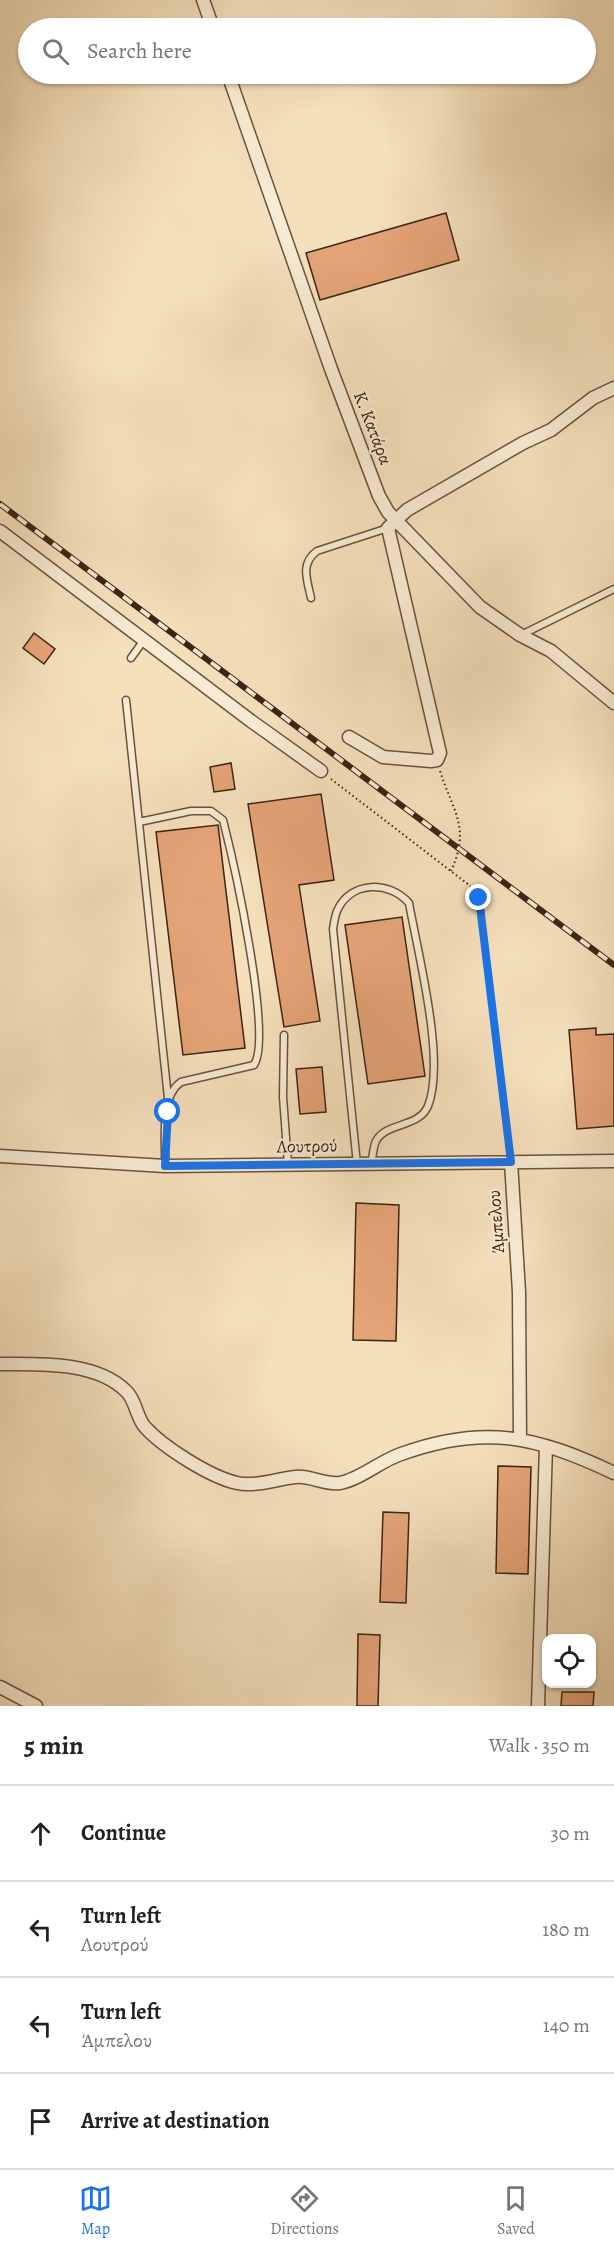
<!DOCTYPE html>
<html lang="en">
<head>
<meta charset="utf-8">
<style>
	:root { --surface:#fff; --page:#f6f6f6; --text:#222; --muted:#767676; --line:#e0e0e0; --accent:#1a73e8 }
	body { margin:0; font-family:Alegreya,serif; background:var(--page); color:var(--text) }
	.controls { position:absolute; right:18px; bottom:18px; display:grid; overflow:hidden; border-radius:12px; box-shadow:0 2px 4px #0004 }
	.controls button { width:54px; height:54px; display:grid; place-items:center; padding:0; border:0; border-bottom:2px solid var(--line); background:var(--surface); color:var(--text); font:30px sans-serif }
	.stop { position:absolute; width:18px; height:18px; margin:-14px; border:4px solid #1a73e8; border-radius:50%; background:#fff }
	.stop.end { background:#1a73e8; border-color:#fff; box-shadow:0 2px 6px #0008 }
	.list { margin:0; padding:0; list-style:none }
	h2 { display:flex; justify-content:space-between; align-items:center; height:78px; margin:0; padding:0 24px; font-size:26px }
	h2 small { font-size:20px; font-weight:400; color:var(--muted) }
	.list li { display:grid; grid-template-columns:39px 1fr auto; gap:18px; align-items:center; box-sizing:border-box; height:96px; padding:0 24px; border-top:2px solid var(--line) }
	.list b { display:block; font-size:22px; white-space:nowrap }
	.list p { margin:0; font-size:20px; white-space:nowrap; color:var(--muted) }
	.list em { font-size:20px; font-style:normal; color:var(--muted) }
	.icon { flex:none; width:33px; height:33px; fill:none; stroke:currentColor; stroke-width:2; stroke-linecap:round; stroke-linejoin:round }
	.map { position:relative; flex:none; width:614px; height:1706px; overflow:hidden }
	.search { position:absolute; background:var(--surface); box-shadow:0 2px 4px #0004; left:18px; right:18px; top:18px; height:66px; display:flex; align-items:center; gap:15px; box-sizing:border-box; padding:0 21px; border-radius:33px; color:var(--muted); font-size:22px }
	.sheet { height:462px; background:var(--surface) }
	nav { display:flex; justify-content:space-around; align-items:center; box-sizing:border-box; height:84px; border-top:2px solid var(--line); background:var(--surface); font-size:16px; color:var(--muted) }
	nav a { display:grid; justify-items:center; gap:3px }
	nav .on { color:var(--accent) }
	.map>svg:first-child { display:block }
</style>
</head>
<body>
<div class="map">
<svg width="614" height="1706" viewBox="0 0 614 1706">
	<rect width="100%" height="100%" fill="#f5e0bc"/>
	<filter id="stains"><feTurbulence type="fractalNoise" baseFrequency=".00333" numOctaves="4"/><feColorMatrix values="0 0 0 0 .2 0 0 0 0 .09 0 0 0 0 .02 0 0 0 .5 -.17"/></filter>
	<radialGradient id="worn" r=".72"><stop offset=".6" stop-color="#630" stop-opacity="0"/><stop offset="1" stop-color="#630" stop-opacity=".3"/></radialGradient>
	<path fill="#e5a478" stroke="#3c2313" stroke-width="1.5" d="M 446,213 L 459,260 L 320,300 L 306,253 Z
		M 34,633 L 55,649 L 44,664 L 23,648 Z
		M 231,763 L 235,789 L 214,792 L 210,767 Z
		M 321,794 L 334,880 L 299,885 L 320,1021 L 284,1027 L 248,804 Z
		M 218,825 L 245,1048 L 183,1055 L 156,832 Z
		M 402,917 L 425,1076 L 368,1084 L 345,925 Z
		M 596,1028 L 596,1035 L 614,1034 L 614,1126 L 577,1129 L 569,1030 Z
		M 322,1067 L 326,1112 L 300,1114 L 296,1069 Z
		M 356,1203 L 399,1205 L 396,1341 L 353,1340 Z
		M 498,1466 L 531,1467 L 528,1574 L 496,1573 Z
		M 383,1512 L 409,1513 L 406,1603 L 380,1602 Z
		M 358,1634 L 380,1635 L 378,1706 L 357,1706 Z
		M 562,1692 L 594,1692 L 593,1706 L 561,1706 Z"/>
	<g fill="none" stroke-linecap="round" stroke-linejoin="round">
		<defs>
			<path id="service" d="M 311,598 C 307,579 300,564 317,551 L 388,528
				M 521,635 L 614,589
				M 131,658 L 144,640
				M 126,700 L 168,1098
				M 139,822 L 191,811 L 211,811 L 223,820 C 233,859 273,1036 254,1065 L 181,1082 C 159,1097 166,1142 165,1166
				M 284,1035 L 283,1097 L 288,1164
				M 357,1164 L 333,929 C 334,923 335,916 337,911 C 351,880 390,881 409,903 C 418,954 446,1061 428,1106 C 419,1128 386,1122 376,1141 C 373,1147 373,1157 371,1163"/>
			<path id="minor" d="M 203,0 L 213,28
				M 228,74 L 331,369 L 379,496 L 388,512 L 480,607 L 520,635 L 551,651 L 614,703
				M 0,531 L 251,721 L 321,771
				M 349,737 L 383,757 L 431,761 L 437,760 L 440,753 L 388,528 L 407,510 L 523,443 L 551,430 L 593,398 L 614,388
				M 0,1156 L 165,1166 L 614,1161
				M 511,1162 L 519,1292 L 520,1439
				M 0,1364 C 39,1364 96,1361 126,1391 C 136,1400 136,1417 145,1427 C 163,1447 210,1477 237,1483 C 256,1487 276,1479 295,1477 C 310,1475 324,1485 340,1483 C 361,1479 380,1461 401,1454 C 484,1424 536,1436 614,1473
				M 0,1687 L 36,1706
				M 538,1706 L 546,1446"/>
		</defs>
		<use href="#service" stroke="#6a523d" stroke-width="9"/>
		<use href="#minor" stroke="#6a523d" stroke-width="15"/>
		<path stroke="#3c2313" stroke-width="2" stroke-dasharray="1.5 3" stroke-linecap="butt" d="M 440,771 C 453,812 471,827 451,871
			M 331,779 L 469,885 L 479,898 L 509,1150"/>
		<use href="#service" stroke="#f8ebd3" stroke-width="6"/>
		<use href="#minor" stroke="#f8ebd3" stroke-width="12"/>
		<defs>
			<path id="rail" d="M 0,504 L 614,965"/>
		</defs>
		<use href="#rail" stroke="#3c2313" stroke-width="6"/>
		<use href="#rail" stroke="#f8ebd3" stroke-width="4" stroke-dasharray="11" stroke-linecap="butt"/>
	</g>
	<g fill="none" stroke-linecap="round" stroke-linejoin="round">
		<path stroke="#1a73e8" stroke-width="8" d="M 168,1112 L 165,1166 L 511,1162 L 479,898"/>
	</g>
	<g text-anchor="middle" stroke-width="4.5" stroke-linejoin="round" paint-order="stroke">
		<g font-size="18" fill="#3c2313" stroke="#f8ebd3">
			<text transform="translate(373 428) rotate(69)" y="6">Κ. Κατάρα</text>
			<text transform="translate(307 1146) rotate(-1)" y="6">Λουτρού</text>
			<text transform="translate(496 1222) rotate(-94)" y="6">Άμπελου</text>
		</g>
	</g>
	<rect width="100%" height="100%" filter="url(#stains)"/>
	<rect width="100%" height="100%" fill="url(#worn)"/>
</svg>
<div class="controls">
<button><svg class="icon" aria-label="locate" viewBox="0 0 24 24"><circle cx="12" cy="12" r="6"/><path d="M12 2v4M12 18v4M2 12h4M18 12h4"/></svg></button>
</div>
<div class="stop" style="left:168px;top:1112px"></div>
<div class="stop end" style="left:479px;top:898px"></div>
<div class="search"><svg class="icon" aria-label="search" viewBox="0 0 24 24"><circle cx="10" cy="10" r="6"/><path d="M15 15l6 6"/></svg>Search here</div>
</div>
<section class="sheet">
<h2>5 min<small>Walk · 350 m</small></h2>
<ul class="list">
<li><svg class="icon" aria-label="ahead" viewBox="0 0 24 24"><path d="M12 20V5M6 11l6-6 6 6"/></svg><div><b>Continue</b></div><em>30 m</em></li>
<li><svg class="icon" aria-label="left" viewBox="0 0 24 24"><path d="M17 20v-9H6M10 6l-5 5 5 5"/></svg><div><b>Turn left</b><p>Λουτρού</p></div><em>180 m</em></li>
<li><svg class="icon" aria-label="left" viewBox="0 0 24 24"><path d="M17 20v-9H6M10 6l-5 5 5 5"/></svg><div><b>Turn left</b><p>Άμπελου</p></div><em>140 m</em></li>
<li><svg class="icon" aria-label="arrive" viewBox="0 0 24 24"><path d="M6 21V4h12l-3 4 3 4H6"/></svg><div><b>Arrive at destination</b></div></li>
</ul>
</section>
<nav>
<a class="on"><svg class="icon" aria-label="map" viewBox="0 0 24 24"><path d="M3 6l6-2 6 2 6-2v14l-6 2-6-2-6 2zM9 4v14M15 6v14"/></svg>Map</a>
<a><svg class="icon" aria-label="directions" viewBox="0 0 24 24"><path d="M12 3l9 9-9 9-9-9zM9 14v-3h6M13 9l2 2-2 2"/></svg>Directions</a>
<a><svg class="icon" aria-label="saved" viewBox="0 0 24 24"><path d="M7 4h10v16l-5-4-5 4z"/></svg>Saved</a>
</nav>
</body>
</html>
